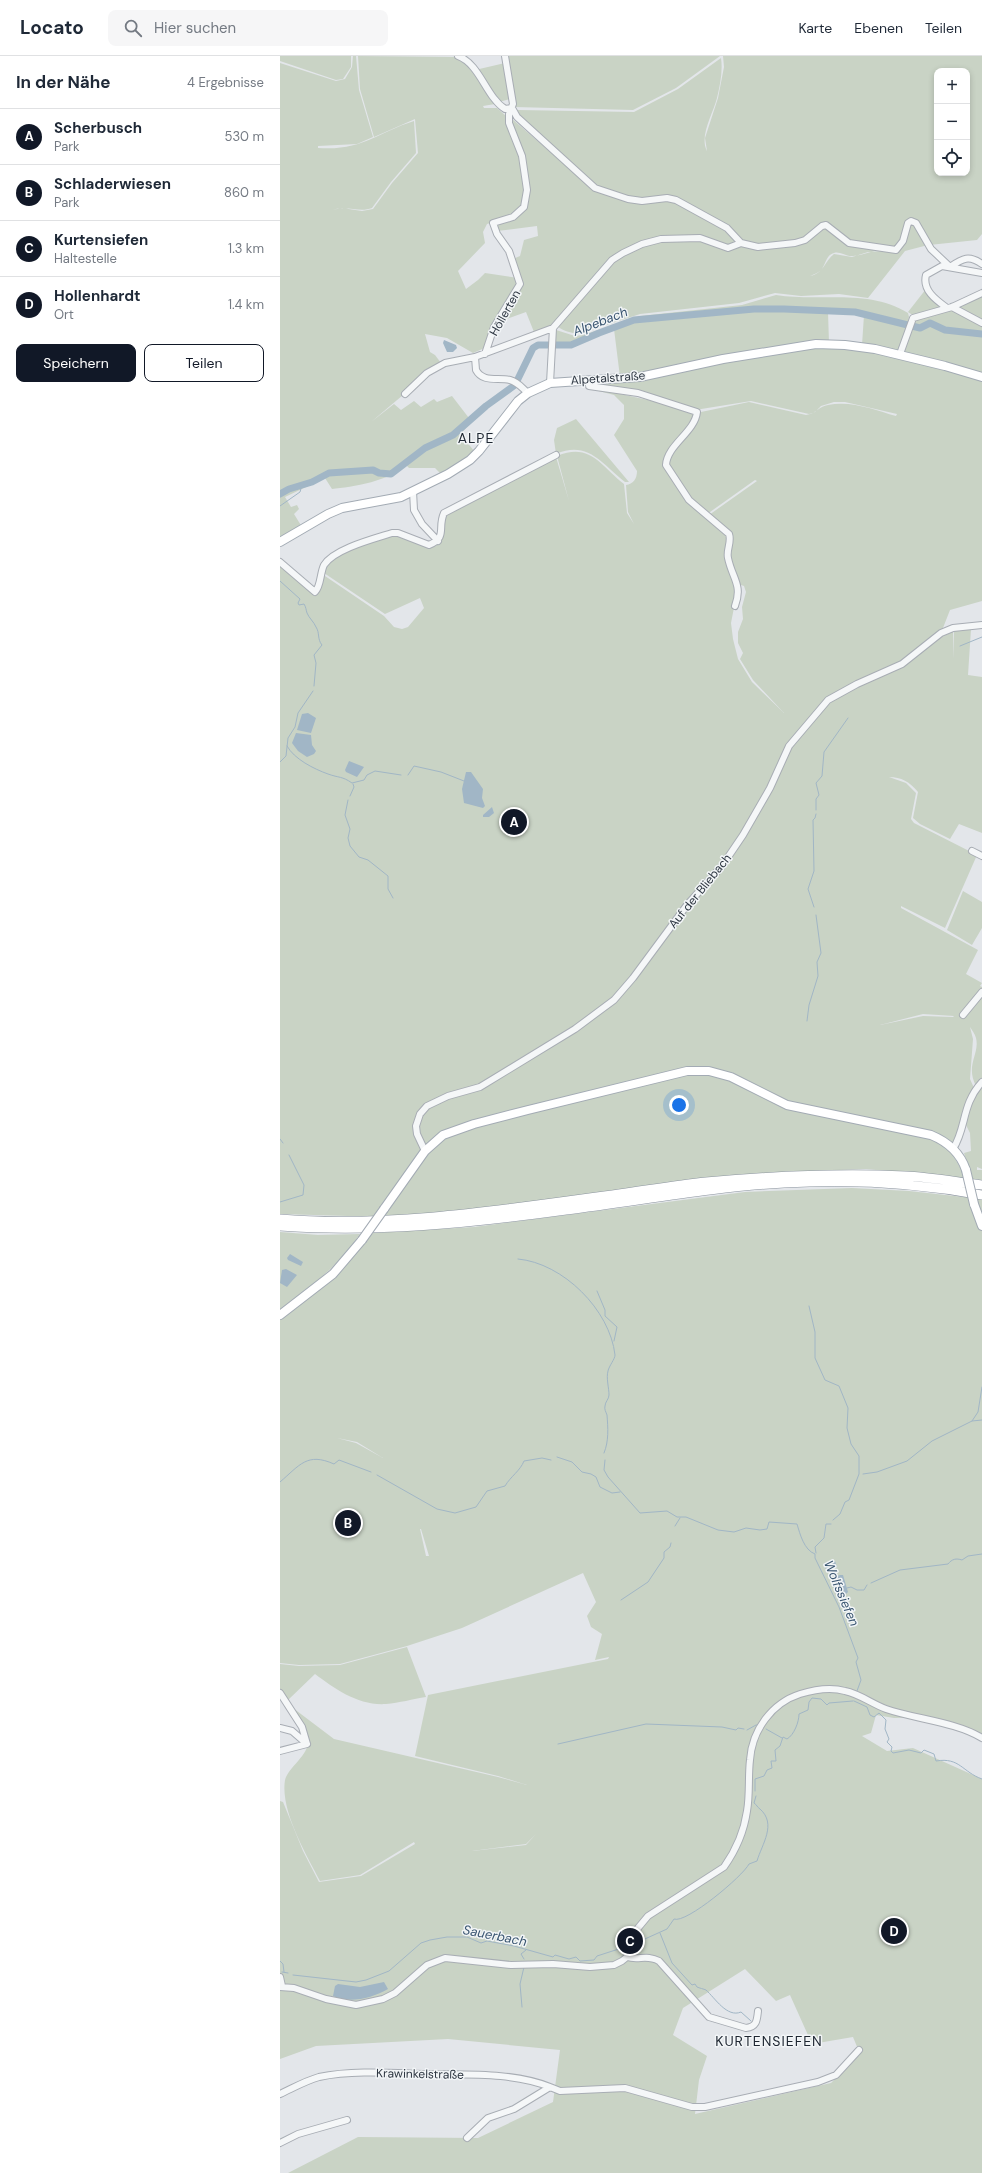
<!DOCTYPE html>
<html lang="de">
<head>
<meta charset="utf-8">
<style>
	:root { --surface:#fff; --page:#f6f6f7; --text:#1f2937; --muted:#747a83; --line:#e0e1e3; --accent:#111827 }
	body { margin:0; font-family:"DM Sans",sans-serif; background:var(--page); color:var(--text) }
	.controls { position:absolute; right:12px; top:12px; display:grid; overflow:hidden; border-radius:8px; box-shadow:0 2px 6px #0003 }
	.controls button { width:36px; height:36px; display:grid; place-items:center; padding:0; border:0; border-bottom:1px solid var(--line); background:var(--surface); color:var(--text); font:20px sans-serif }
	.you { position:absolute; left:399px; top:1049px; width:14px; height:14px; margin:-10px; border:3px solid #fff; border-radius:50%; background:#1a73e8; box-shadow:0 0 0 6px #1a73e833 }
	.badge { display:grid; place-items:center; width:26px; height:26px; border-radius:50%; background:var(--accent); color:#fff; font-size:13px; font-weight:700 }
	.pin { position:absolute; translate:-50% -50%; border:2px solid #fff; box-shadow:0 1px 4px #0006 }
	.list { margin:0; padding:0; list-style:none }
	h2 { display:flex; justify-content:space-between; align-items:center; height:52px; margin:0; padding:0 16px; font-size:17px }
	h2 small { font-size:13px; font-weight:400; color:var(--muted) }
	.list li { display:grid; grid-template-columns:26px 1fr auto; gap:12px; align-items:center; box-sizing:border-box; height:56px; padding:0 16px; border-top:1px solid var(--line) }
	.list b { display:block; font-size:15px; white-space:nowrap }
	.list p { margin:0; font-size:13px; white-space:nowrap; color:var(--muted) }
	.list em { font-size:13px; font-style:normal; color:var(--muted) }
	.actions { display:flex; gap:8px; padding:12px 16px }
	.actions a { flex:1; padding:9px 0; border:1px solid var(--accent); border-radius:8px; text-align:center; font-size:14px; color:var(--accent) }
	.actions .main { background:var(--accent); color:#fff }
	.icon { flex:none; width:22px; height:22px; fill:none; stroke:currentColor; stroke-width:2; stroke-linecap:round; stroke-linejoin:round }
	.map { position:relative; flex:none; width:702px; height:2117px; overflow:hidden }
	header { display:flex; align-items:center; gap:24px; box-sizing:border-box; height:56px; padding:0 20px; background:var(--surface); border-bottom:1px solid var(--line) }
	header strong { font-size:19px }
	nav { display:flex; gap:22px; margin-inline-start:auto; font-size:14px }
	.search { width:280px; height:36px; background:var(--page); display:flex; align-items:center; gap:10px; box-sizing:border-box; padding:0 14px; border-radius:8px; color:var(--muted); font-size:15px }
	main { display:flex }
	aside { flex:1; background:var(--surface) }
	.map>svg:first-child { display:block }
</style>
</head>
<body>
<header>
<strong>Locato</strong>
<div class="search"><svg class="icon" aria-label="search" viewBox="0 0 24 24"><circle cx="10" cy="10" r="6"/><path d="M15 15l6 6"/></svg>Hier suchen</div>
<nav><a>Karte</a><a>Ebenen</a><a>Teilen</a></nav>
</header>
<main>
<aside>
<h2>In der Nähe<small>4 Ergebnisse</small></h2>
<ul class="list">
<li><span class="badge">A</span><div><b>Scherbusch</b><p>Park</p></div><em>530 m</em></li>
<li><span class="badge">B</span><div><b>Schladerwiesen</b><p>Park</p></div><em>860 m</em></li>
<li><span class="badge">C</span><div><b>Kurtensiefen</b><p>Haltestelle</p></div><em>1.3 km</em></li>
<li><span class="badge">D</span><div><b>Hollenhardt</b><p>Ort</p></div><em>1.4 km</em></li>
</ul>
<div class="actions"><a class="main">Speichern</a><a>Teilen</a></div>
</aside>
<div class="map">
<svg width="702" height="2117" viewBox="0 0 702 2117">
	<rect width="100%" height="100%" fill="#e3e6ea"/>
	<path fill="#c9d3c5" fill-rule="evenodd" d="M 0,0 L 71,0 L 71,11 L 63,23 L 56,24 L 0,5 Z
		M 73,0 L 76,0 L 79,34 L 93,81 L 77,88 L 38,90 L 38,92 C 83,95 96,77 134,65 L 136,97 L 111,126 L 92,152 C 79,157 68,149 52,154 L 62,152 L 82,155 L 93,153 L 112,127 L 138,97 L 135,63 L 94,81 L 80,33 L 78,0 L 178,1 L 189,10 L 215,46 L 215,48 L 203,50 L 204,52 L 217,52 L 226,60 L 245,117 L 243,150 L 233,160 L 207,168 L 203,176 L 205,187 L 178,215 L 186,233 L 198,224 L 205,217 L 238,222 L 239,228 L 207,291 L 193,297 L 167,282 L 145,278 L 150,296 L 155,299 L 161,307 L 91,366 L 114,348 L 121,354 L 134,345 L 141,351 L 154,343 L 157,346 L 172,340 L 192,366 L 180,378 L 195,396 L 162,419 L 155,412 L 129,412 L 125,408 C 113,425 71,431 52,433 L 45,422 L 5,441 L 11,451 L 17,449 L 19,453 L 14,458 L 22,471 L 0,484 L 0,7 L 56,25 L 65,23 L 72,11 Z
		M 226,0 L 440,0 L 396,32 L 353,54 L 234,51 Z
		M 443,0 L 702,0 L 702,178 L 697,184 L 649,189 L 637,167 L 631,165 L 628,167 L 622,185 L 616,193 C 600,190 587,199 573,200 C 567,201 560,195 554,197 C 546,199 546,208 541,214 C 538,217 534,218 530,220 C 543,218 545,205 554,198 L 572,201 L 588,196 L 616,194 L 624,185 L 628,167 L 632,166 L 636,168 L 648,189 L 625,195 L 588,242 L 559,238 L 521,240 L 495,237 L 459,247 L 360,258 L 299,278 C 291,277 283,275 277,270 C 302,241 327,200 365,188 C 381,183 400,183 417,184 C 437,185 440,199 463,190 L 463,188 L 459,181 L 448,172 L 397,142 L 387,140 L 362,144 L 315,131 L 238,61 L 237,56 L 238,54 L 354,56 L 398,33 L 441,2 C 443,15 440,29 437,42 C 433,58 419,80 427,95 L 425,82 L 438,42 L 444,11 ZM 657,15 L 687,15 L 687,117 L 657,117 Z
		M 225,7 L 230,43 L 219,46 L 195,14 Z
		M 231,62 L 306,127 L 348,145 L 387,143 L 396,145 L 446,173 L 456,185 L 448,190 L 404,180 L 339,197 L 271,270 L 254,276 L 246,256 L 218,266 L 240,232 L 233,203 L 240,200 L 244,184 L 258,180 L 257,170 L 217,175 L 217,168 L 245,151 L 248,134 Z
		M 646,233 L 663,251 L 634,260 L 628,256 Z
		M 496,239 C 540,246 588,232 628,257 L 629,261 L 621,292 L 617,295 L 582,289 L 584,259 L 548,256 L 549,287 L 340,321 L 334,273 L 293,288 L 272,292 L 276,274 L 295,280 L 303,279 L 360,260 L 462,249 Z
		M 702,239 L 702,264 L 678,253 L 677,250 Z
		M 673,252 L 702,269 L 702,319 L 628,298 L 624,295 L 625,288 L 632,265 Z
		M 533,291 C 579,290 614,299 658,310 C 672,314 689,316 702,324 L 702,545 L 670,554 L 661,577 L 651,584 L 653,586 L 673,575 L 673,603 L 674,575 L 691,573 L 688,619 L 702,621 L 702,777 L 679,768 L 670,783 L 640,768 L 633,762 L 638,736 C 630,726 621,721 609,721 L 626,727 L 636,737 L 631,763 L 634,767 L 697,799 L 665,872 L 621,850 L 621,852 L 698,894 L 686,918 L 702,927 L 700,930 L 702,931 L 702,1023 L 696,1030 C 685,1009 700,998 696,982 C 695,978 692,974 690,971 L 693,983 L 690,1023 L 694,1032 L 688,1044 L 671,1096 L 681,1113 L 684,1122 L 586,1113 L 505,1116 L 424,1123 L 194,1154 L 102,1161 L 0,1158 L 0,508 L 30,534 L 39,532 L 41,521 L 45,520 L 104,560 L 114,571 L 122,573 L 128,571 L 144,552 L 140,542 L 105,558 L 44,517 C 41,498 98,484 111,477 C 124,479 154,501 162,481 C 165,475 162,466 164,460 L 276,401 L 289,445 L 277,400 C 310,386 320,409 344,428 L 347,457 L 354,468 L 348,456 L 346,429 C 353,428 357,423 357,415 L 334,379 L 344,363 L 344,349 L 334,339 L 315,334 L 316,332 L 335,335 L 336,337 L 386,348 L 413,357 L 413,361 L 383,407 L 416,453 L 448,478 L 449,484 L 446,499 L 458,531 L 451,567 L 453,583 L 458,603 L 472,626 L 504,657 L 473,624 L 460,603 L 463,597 L 458,587 L 458,576 L 463,563 L 462,551 L 466,536 L 464,530 L 458,528 L 449,504 L 452,486 L 449,475 L 429,459 L 477,425 L 475,424 L 430,456 L 424,457 C 414,447 387,419 387,405 L 421,356 L 469,346 L 526,359 C 535,358 540,350 548,349 C 571,344 595,354 616,360 L 617,358 L 565,346 L 554,346 L 541,350 L 535,356 L 529,358 L 471,345 L 415,354 L 364,338 L 312,328 L 313,326 L 356,324 L 453,303 ZM 557,637 L 559,640 L 543,653 L 539,652 L 548,642 ZM 643,958 L 674,960 L 673,961 L 643,960 L 600,969 Z
		M 296,363 L 349,426 L 345,426 C 322,408 308,384 276,398 L 274,384 L 277,372 Z
		M 683,835 L 702,846 L 702,872 L 692,889 L 667,874 Z
		M 702,1029 L 702,1113 L 697,1111 L 697,1114 L 702,1114 L 702,1124 L 692,1123 L 684,1097 L 691,1095 L 690,1077 L 685,1067 L 689,1052 Z
		M 572,1132 L 629,1135 L 702,1143 L 702,1679 L 651,1661 L 614,1662 L 596,1659 L 591,1677 L 582,1680 L 607,1695 L 633,1692 L 702,1723 L 702,2117 L 8,2117 L 78,2081 L 198,2082 L 273,2046 L 280,1994 L 168,1983 L 36,1990 L 0,2003 L 0,1745 L 3,1746 L 23,1795 L 39,1826 L 81,1820 L 135,1788 L 134,1786 L 80,1819 L 40,1825 C 26,1798 0,1754 5,1724 C 9,1711 25,1702 28,1688 L 9,1649 L 54,1683 L 218,1721 L 247,1729 L 218,1720 L 135,1700 L 148,1639 L 328,1603 L 329,1601 L 315,1604 L 322,1578 L 311,1571 L 307,1560 L 316,1546 L 303,1517 L 182,1572 L 127,1590 L 60,1608 L 19,1609 L 0,1607 L 0,1261 C 33,1234 66,1210 93,1177 L 194,1171 L 465,1136 ZM 57,1382 L 77,1386 L 103,1402 L 76,1387 ZM 140,1473 L 141,1473 L 149,1500 L 146,1500 ZM 256,1778 L 246,1789 L 192,1795 L 246,1788 ZM 465,1913 L 496,1945 L 510,1939 L 532,1988 L 573,1981 L 580,1998 L 551,2027 L 415,2058 L 419,2024 L 427,2000 L 393,1979 L 403,1952 Z
		M 0,1176 L 38,1179 L 80,1178 C 59,1210 30,1231 0,1255 Z
		M 127,1591 L 146,1641 C 133,1643 119,1647 106,1648 C 79,1650 55,1633 35,1618 L 7,1645 L 0,1636 L 0,1608 L 19,1610 L 60,1609 Z"/>
	<path fill="#a1b6c6" d="M 164,284 L 176,289 L 177,292 L 173,296 L 167,296 L 163,287 Z
		M 28,657 L 36,662 L 31,677 L 17,674 L 22,658 Z
		M 16,677 L 31,679 L 32,689 L 36,695 L 34,698 L 27,701 L 18,695 L 12,687 Z
		M 69,705 L 84,711 L 77,721 L 66,716 L 65,714 Z
		M 186,716 L 191,716 L 203,733 L 202,742 L 205,750 L 203,752 L 184,747 L 182,733 Z
		M 212,751 L 214,757 L 209,761 L 203,761 L 203,759 Z
		M 10,1198 L 23,1206 L 21,1210 L 8,1204 L 7,1202 Z
		M 6,1213 L 17,1219 L 7,1231 L 0,1227 L 2,1214 Z
		M 555,1505 L 557,1511 L 548,1515 L 546,1514 L 544,1507 Z
		M 560,1519 L 563,1519 L 568,1536 L 564,1540 L 557,1541 L 551,1524 L 552,1522 Z
		M 104,1926 L 108,1933 C 92,1942 70,1948 53,1940 L 55,1930 L 58,1928 L 80,1931 Z"/>
	<g fill="none" stroke-linecap="round" stroke-linejoin="round">
		<path stroke="#a1b6c6" stroke-width="1" d="M 0,450 L 20,436 L 22,429
			M 0,525 L 20,543 L 18,547 L 19,549 L 24,548 C 26,551 26,554 27,557 C 29,562 34,566 36,571 C 40,577 37,583 42,589 L 34,599 L 36,607 L 34,630
			M 680,590 L 702,581
			M 7,690 C 14,703 34,713 48,718 C 59,722 62,720 72,727 L 84,724 L 87,719 L 95,715 L 121,719
			M 0,706 L 6,700 L 8,682 L 15,671 L 18,657 L 33,635
			M 128,719 L 134,710 L 161,716 L 184,725
			M 70,740 L 74,731 L 73,728
			M 68,744 L 65,759 L 70,773 L 68,782 L 70,790 L 79,801 L 88,804 L 108,820 L 108,833 L 113,842
			M 536,754 L 536,743 L 539,739 L 536,727 L 542,720 L 544,696 L 568,662
			M 534,851 L 528,833 L 534,815 L 533,764 L 535,762 L 536,758
			M 527,965 L 529,949 L 538,920 L 537,906 L 541,897 L 536,859
			M 0,1083 L 3,1087
			M 0,1146 L 23,1139 L 24,1129 L 9,1099
			M 238,1203 C 283,1207 330,1254 335,1299 C 335,1303 329,1310 328,1315 C 326,1322 329,1332 329,1339 C 329,1343 325,1346 325,1350 C 324,1353 326,1356 327,1359 C 328,1372 329,1385 324,1397
			M 317,1235 L 325,1254 L 325,1260 L 337,1271 L 334,1285
			M 529,1250 L 535,1276 L 535,1302 L 545,1324 L 559,1330 L 568,1352 L 567,1372 L 571,1388 L 579,1400 L 579,1418 L 569,1444 L 565,1446 L 560,1458 L 553,1464
			M 692,1365 L 698,1356 L 702,1331
			M 277,1401 L 292,1406 L 302,1416 L 311,1418 L 316,1421 L 320,1431 L 332,1437 L 340,1436
			M 325,1404 L 324,1414 L 328,1421 L 360,1457 L 387,1455 L 397,1461 L 406,1461 L 438,1474 L 454,1476 L 466,1472 L 480,1474 L 487,1473 L 489,1466 L 517,1468 C 520,1478 524,1494 535,1498 L 535,1502 L 559,1551 L 578,1602 L 576,1606 L 581,1624 L 577,1635
			M 583,1418 L 597,1416 L 627,1405 L 652,1385 L 692,1365 L 702,1364
			M 97,1419 L 157,1453 L 175,1457 L 196,1451 L 207,1435 L 225,1430 C 231,1420 240,1415 244,1405 L 262,1402 L 271,1404
			M 0,1426 C 20,1409 27,1396 54,1408 L 59,1404 L 91,1416
			M 395,1470 L 400,1462
			M 536,1497 L 535,1491 L 544,1482 L 546,1468 L 551,1468
			M 591,1527 L 620,1514 L 668,1508 C 672,1503 676,1502 682,1504 L 688,1500 L 702,1498
			M 567,1532 L 571,1531 L 577,1534 L 584,1534 L 587,1529
			M 341,1544 L 368,1526 L 384,1502 L 384,1496 L 390,1491 L 391,1487
			M 574,1645 L 587,1651 L 590,1659 L 594,1661 L 599,1657 L 606,1664 L 605,1673 L 609,1683 L 607,1686 L 612,1691 L 611,1695 L 613,1697 L 629,1694 L 641,1697 L 644,1694 L 654,1698 L 656,1705 C 680,1701 682,1716 702,1723
			M 486,1673 L 502,1682
			M 467,1674 L 476,1669 L 479,1669
			M 278,1688 L 366,1668 L 442,1671 L 456,1674 L 458,1672 L 464,1673
			M 475,1735 L 475,1723 L 484,1720 L 487,1714 L 492,1712 L 491,1705 L 496,1705 L 495,1694 L 500,1690 L 503,1681 L 507,1683 C 514,1679 519,1666 519,1658 L 528,1654 L 529,1646 L 532,1642 L 541,1643 L 547,1649 L 549,1647 L 573,1645
			M 380,1877 L 392,1907 L 412,1929 L 415,1928 L 417,1931 C 419,1932 424,1933 426,1934 C 435,1942 447,1962 461,1956 L 471,1965
			M 356,1887 L 387,1873 L 394,1863 C 406,1868 463,1820 469,1808 L 477,1805 C 482,1788 497,1768 480,1753 C 477,1751 477,1749 474,1747 L 476,1740
			M 244,1903 L 241,1898 L 246,1894
			M 0,1905 L 3,1908 L 4,1916
			M 2,1916 L 8,1917
			M 13,1919 L 76,1926 L 86,1924 L 109,1915 L 141,1887 L 150,1884 L 167,1881 L 187,1881 L 201,1887 L 207,1885 L 234,1890 L 273,1901 L 275,1899 L 289,1903 L 296,1901 L 300,1905 L 314,1904 L 317,1900 L 348,1890
			M 242,1951 L 240,1928 L 244,1911"/>
		<path stroke="#a1b6c6" stroke-width="7" d="M 0,438 L 9,433 L 32,426 L 49,417 L 93,414 L 99,417 L 111,418 L 145,392 L 173,379 L 206,350 L 235,329 L 253,292 L 258,289 L 291,289 L 319,277 L 354,264 L 474,253 L 504,253 L 575,256 L 640,272 L 650,267 L 665,274 L 702,278"/>
		<defs>
			<path id="minor" d="M 178,0 C 200,8 206,41 225,53 L 232,52
				M 232,52 L 237,61 L 315,132 L 348,143 L 362,145 L 387,142 L 396,144 L 447,172 L 461,187
				M 670,211 C 683,202 689,199 702,208
				M 672,251 L 702,267
				M 667,252 C 656,244 642,234 646,219 L 662,210 L 702,217
				M 205,298 L 214,271 L 240,228 L 229,195 L 217,178 L 213,167 L 233,161 L 244,151 L 247,134 L 242,100 L 229,67 L 229,58 L 233,48 L 225,0
				M 620,298 L 633,262 L 672,251 L 702,237
				M 195,301 L 196,314 C 203,327 218,321 230,324 C 238,326 242,332 248,337
				M 309,324 L 309,330 L 358,337 L 417,356 C 415,376 387,389 386,409 L 409,444 L 449,478 C 452,486 446,494 448,502 C 452,522 463,529 455,550
				M 270,327 L 273,272 L 332,204 L 343,197 L 362,188 L 381,183 L 420,182 L 448,192 L 461,187 L 478,191 L 515,187 L 525,184 L 542,170 L 546,169 L 569,187 L 616,194 L 623,185 L 628,167 L 631,165 L 636,167 L 651,193 L 670,211
				M 125,338 L 147,317 L 165,307 L 195,301 L 273,272
				M 133,435 L 134,454 L 142,468 L 158,485
				M 0,506 L 35,536 C 41,530 40,517 44,509 C 54,493 93,483 112,477 L 118,477 L 149,489 C 168,481 157,472 164,457 L 276,399
				M 692,795 L 702,800
				M 683,959 L 702,936
				M 673,1093 C 687,1071 681,1049 702,1026
				M 145,1095 L 137,1078 L 136,1070 L 140,1058 L 147,1050 L 168,1040 L 200,1031 L 295,973 L 334,944 L 353,922 L 407,849 L 442,810 L 463,779 L 490,732 L 509,690 L 548,644 L 577,628 L 622,608 L 661,577 L 673,572 L 702,569
				M 0,1637 L 22,1671 L 27,1688
				M 0,1672 L 12,1675 L 27,1688 L 0,1695
				M 347,1901 C 359,1905 366,1898 379,1905 L 429,1961 L 466,1972 C 477,1971 477,1964 478,1955
				M 0,1921 L 2,1930
				M 0,1931 L 14,1932 L 46,1943 L 76,1949 L 103,1943 L 115,1937 L 147,1909 L 165,1902 L 231,1909 L 273,1908 L 310,1911 L 334,1909 L 342,1905 L 347,1901 L 358,1872 L 368,1860 L 444,1811 C 456,1794 464,1776 467,1755 C 470,1738 468,1721 470,1704 C 472,1674 492,1647 520,1638 C 533,1634 551,1631 565,1635 C 580,1638 592,1648 606,1653 C 635,1663 676,1666 702,1682
				M 270,2031 L 280,2035 L 345,2032 L 412,2051 L 425,2051 L 538,2026 L 556,2019 L 579,1994
				M 0,2038 C 13,2032 25,2025 39,2021 C 73,2014 112,2017 146,2018 C 186,2019 233,2016 270,2031 L 234,2053 L 208,2062 L 187,2082
				M 0,2087 L 18,2078 L 67,2064"/>
			<path id="major" d="M 0,486 L 48,458 L 62,452 L 121,441 L 168,418 L 190,404 L 199,395 L 238,345 L 248,337 L 270,327 L 360,321 L 443,303 L 536,288 L 565,289 L 595,293 L 665,310 L 702,321
				M 694,1148 L 702,1170
				M 104,1153 L 145,1095 L 163,1079 L 194,1068 L 248,1054 L 407,1015 L 429,1015 L 451,1021 L 507,1049 L 651,1079 C 668,1086 680,1096 686,1114
				M 0,1259 L 53,1218 L 82,1184"/>
			<path id="highway" d="M 0,1163 C 111,1172 228,1153 339,1138 C 368,1134 397,1129 426,1126 C 492,1120 559,1117 625,1120 C 650,1121 676,1126 702,1129
				M 0,1170 C 96,1177 191,1167 286,1154 C 359,1145 431,1131 504,1127 C 570,1123 637,1127 702,1139"/>
		</defs>
		<use href="#minor" stroke="#a8adb4" stroke-width="8"/>
		<use href="#major" stroke="#a3abb4" stroke-width="10"/>
		<use href="#highway" stroke="#8c959f" stroke-width="10"/>
		<use href="#minor" stroke="#f5f7f8" stroke-width="6"/>
		<use href="#major" stroke="#fff" stroke-width="8"/>
		<use href="#highway" stroke="#fff" stroke-width="9"/>
		<defs>
			<path id="major-bridge" d="M 686,1114 L 694,1148
				M 82,1184 L 104,1153"/>
		</defs>
		<use href="#major-bridge" stroke="#a3abb4" stroke-width="10" stroke-linecap="butt"/>
		<use href="#major-bridge" stroke="#fff" stroke-width="8"/>
	</g>
	<g text-anchor="middle" stroke-width="3" stroke-linejoin="round" paint-order="stroke">
		<g font-size="12" fill="#2c3540" stroke="#f2f5f7">
			<text transform="translate(225 257) rotate(-61)" y="4">Höllerten</text>
			<text transform="translate(328 322) rotate(-4)" y="4">Alpetalstraße</text>
			<text transform="translate(420 835) rotate(-51)" y="4">Auf der Bliebach</text>
			<text transform="translate(140 2018) rotate(1)" y="4">Krawinkelstraße</text>
		</g>
		<g font-size="13" font-style="italic" fill="#3a5671" stroke="#f2f5f7">
			<text transform="translate(320 265) rotate(-21)" y="5">Alpebach</text>
			<text transform="translate(562 1537) rotate(67)" y="5">Wolfssiefen</text>
			<text transform="translate(215 1879) rotate(11)" y="5">Sauerbach</text>
		</g>
		<g font-size="14" letter-spacing="1" fill="#1e2631" stroke="#f2f5f7">
			<text x="196" y="387">ALPE</text>
			<text x="489" y="1990">KURTENSIEFEN</text>
		</g>
	</g>
</svg>
<div class="controls">
<button>+</button>
<button>−</button>
<button><svg class="icon" aria-label="locate" viewBox="0 0 24 24"><circle cx="12" cy="12" r="6"/><path d="M12 2v4M12 18v4M2 12h4M18 12h4"/></svg></button>
</div>
<div class="you"></div>
<div class="pin badge" style="left:234px;top:766px">A</div>
<div class="pin badge" style="left:68px;top:1467px">B</div>
<div class="pin badge" style="left:350px;top:1885px">C</div>
<div class="pin badge" style="left:614px;top:1875px">D</div>
</div>
</main>
</body>
</html>
